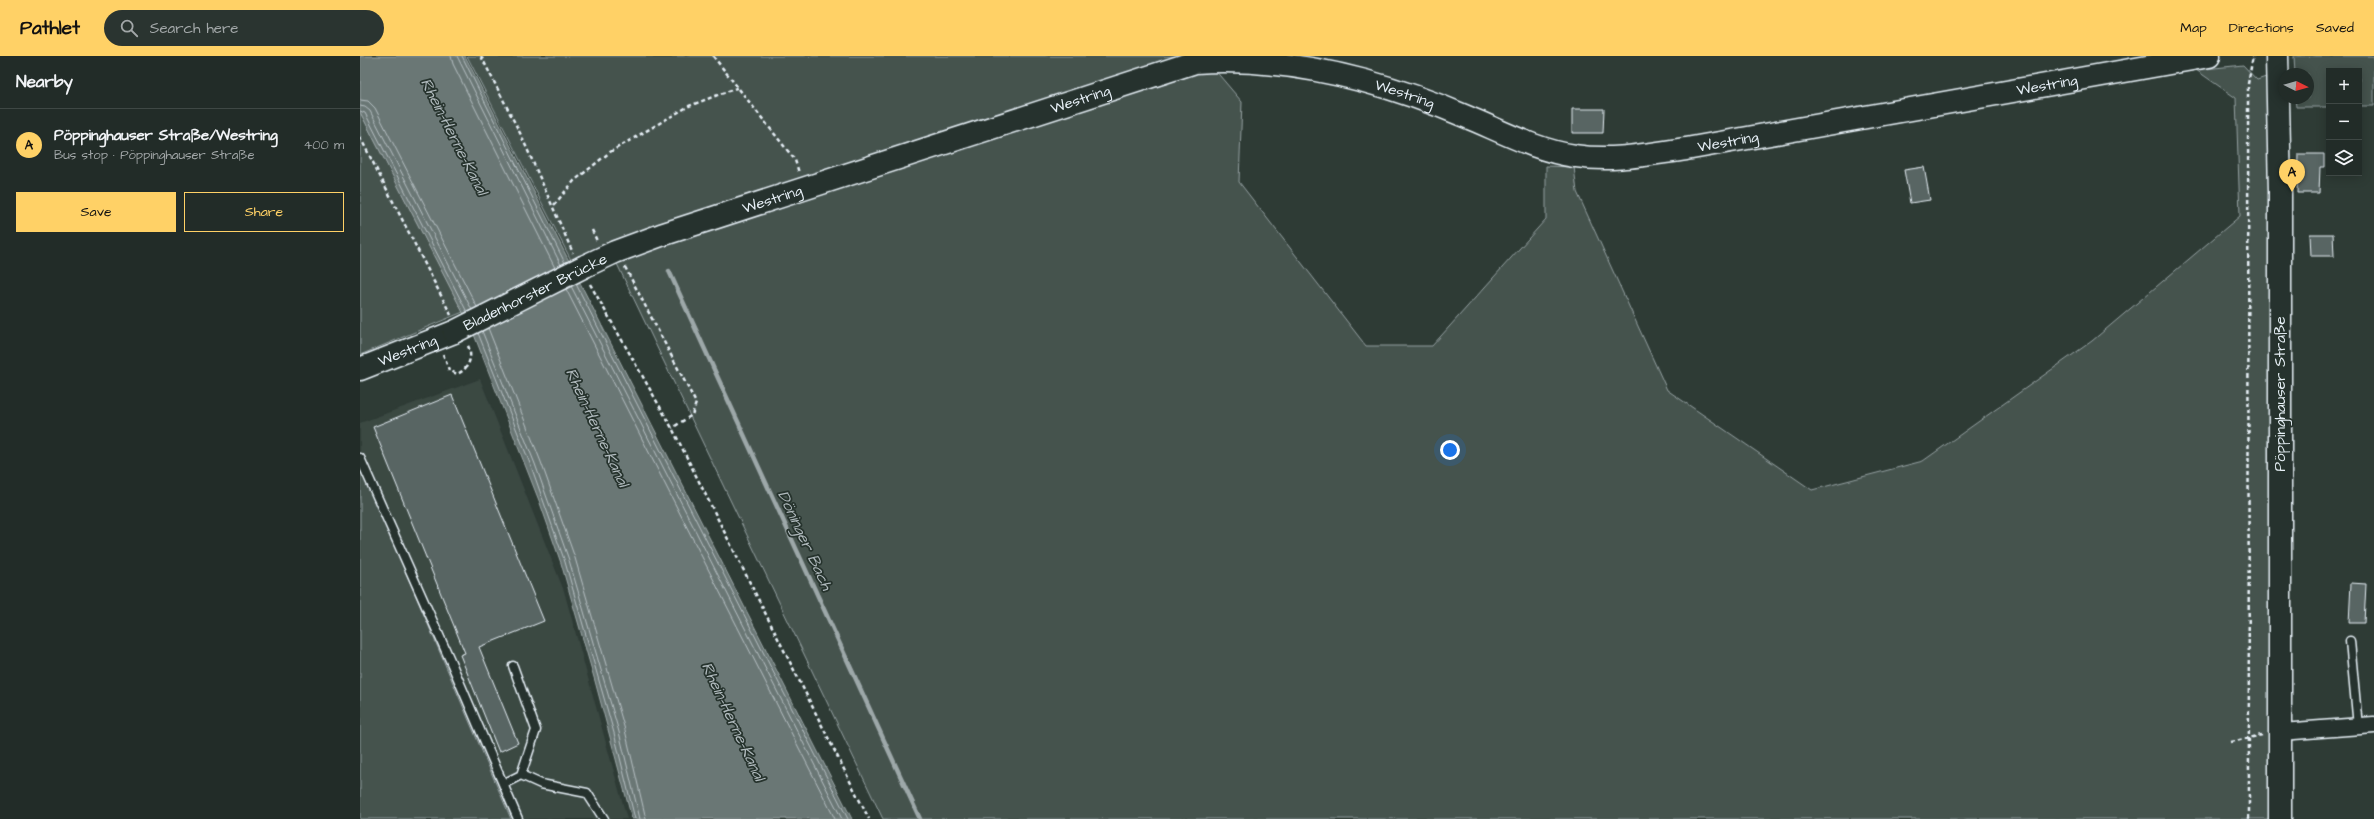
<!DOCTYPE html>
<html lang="en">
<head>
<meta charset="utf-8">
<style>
	:root { --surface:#222c28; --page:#2a3430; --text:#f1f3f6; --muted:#a2a7a8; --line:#3f4845; --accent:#ffd166 }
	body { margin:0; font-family:"Architects Daughter",sans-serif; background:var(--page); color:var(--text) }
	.controls { position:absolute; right:12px; top:12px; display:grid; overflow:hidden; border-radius:0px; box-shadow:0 2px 10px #0003 }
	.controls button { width:36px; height:36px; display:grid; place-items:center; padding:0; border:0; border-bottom:1px solid var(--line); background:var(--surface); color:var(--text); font:20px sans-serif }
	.compass { position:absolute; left:1918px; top:12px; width:36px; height:36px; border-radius:50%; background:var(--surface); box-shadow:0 2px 10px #0003; rotate:95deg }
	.you { position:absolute; left:1090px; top:394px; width:14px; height:14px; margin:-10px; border:3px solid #fff; border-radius:50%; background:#1a73e8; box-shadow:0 0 0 6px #1a73e833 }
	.badge { display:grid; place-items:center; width:26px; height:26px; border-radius:50%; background:var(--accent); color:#111; font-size:13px; font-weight:700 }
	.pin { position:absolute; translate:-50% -33px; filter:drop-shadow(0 1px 2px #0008) }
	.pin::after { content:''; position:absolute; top:21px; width:14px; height:12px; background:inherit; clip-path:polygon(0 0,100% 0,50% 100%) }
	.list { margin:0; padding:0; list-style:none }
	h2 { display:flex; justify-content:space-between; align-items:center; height:52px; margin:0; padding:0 16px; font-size:17px }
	h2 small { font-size:13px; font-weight:400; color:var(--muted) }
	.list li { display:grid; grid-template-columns:26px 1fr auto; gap:12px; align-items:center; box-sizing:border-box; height:72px; padding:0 16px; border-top:1px solid var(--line) }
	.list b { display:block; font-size:15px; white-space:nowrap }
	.list p { margin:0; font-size:13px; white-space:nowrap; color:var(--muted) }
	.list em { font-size:13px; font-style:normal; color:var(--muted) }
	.actions { display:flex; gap:8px; padding:12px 16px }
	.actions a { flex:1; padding:9px 0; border:1px solid var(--accent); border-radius:0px; text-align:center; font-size:14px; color:var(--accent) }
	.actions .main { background:var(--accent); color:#111 }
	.icon { flex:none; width:22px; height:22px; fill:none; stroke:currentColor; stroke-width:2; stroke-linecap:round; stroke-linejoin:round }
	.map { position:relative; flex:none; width:2014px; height:763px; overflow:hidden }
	header { display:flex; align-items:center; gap:24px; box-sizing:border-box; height:56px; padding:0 20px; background:var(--accent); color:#111 }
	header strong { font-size:19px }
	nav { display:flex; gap:22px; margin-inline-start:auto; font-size:14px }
	.search { width:280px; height:36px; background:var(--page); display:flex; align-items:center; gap:10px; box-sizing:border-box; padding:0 14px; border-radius:22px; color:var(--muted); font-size:15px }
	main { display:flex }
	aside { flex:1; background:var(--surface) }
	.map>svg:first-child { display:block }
</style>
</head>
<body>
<header>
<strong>Pathlet</strong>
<div class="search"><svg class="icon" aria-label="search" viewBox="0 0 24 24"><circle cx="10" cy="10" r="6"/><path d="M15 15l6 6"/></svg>Search here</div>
<nav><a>Map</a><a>Directions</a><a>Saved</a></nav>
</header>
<main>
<aside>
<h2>Nearby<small></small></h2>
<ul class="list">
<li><span class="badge">A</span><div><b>Pöppinghauser Straße/Westring</b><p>Bus stop · Pöppinghauser Straße</p></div><em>400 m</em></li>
</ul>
<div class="actions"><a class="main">Save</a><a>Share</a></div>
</aside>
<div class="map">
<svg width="2014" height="763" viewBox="0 0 2014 763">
	<rect width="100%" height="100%" fill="#2e3b35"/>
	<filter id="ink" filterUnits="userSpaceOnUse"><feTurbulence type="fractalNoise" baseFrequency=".025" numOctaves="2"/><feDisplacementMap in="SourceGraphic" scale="8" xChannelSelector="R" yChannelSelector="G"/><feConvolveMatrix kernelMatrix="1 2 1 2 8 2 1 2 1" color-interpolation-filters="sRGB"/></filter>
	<g filter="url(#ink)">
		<path fill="#3b4843" d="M 120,323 L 204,535 L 267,763 L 151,763 L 0,409 L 0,367 Z"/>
		<path fill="#45524e" stroke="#96a2a3" d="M 107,0 L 843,0 L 882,46 L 879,126 L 1006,290 L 1072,290 L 1186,163 L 1186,110 L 1214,111 L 1217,136 L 1307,334 L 1452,434 L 1563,405 L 1732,285 L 1880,160 L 1876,42 L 1836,14 L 1883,9 L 1897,24 L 1912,19 L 1909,763 L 523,763 L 248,189 L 212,206 Z
			M 1934,0 L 2014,0 L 2014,50 L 1999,50 L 1999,15 L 1969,15 L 1969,51 L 1936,51 L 1935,42 L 1948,42 L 1948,18 L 1935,18 Z
			M 0,56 L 103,256 L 0,299 Z
			M 0,409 L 151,763 L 0,763 Z"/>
		<path fill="#6b7775" stroke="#9da8a9" d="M 0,0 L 105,0 L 492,763 L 272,763 L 235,625 L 201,507 L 180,447 L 113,276 L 0,56 Z"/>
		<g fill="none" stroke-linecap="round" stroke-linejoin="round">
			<path stroke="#b6c0c4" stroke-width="1" d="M 91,0 L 93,8 L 195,212
				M 97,0 L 201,209
				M 102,0 L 205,207
				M 0,44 L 8,45 L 15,52 L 117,251
				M 0,50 L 5,51 L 10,55 L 112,254
				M 0,55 L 5,57 L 107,256
				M 216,228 L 488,763
				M 211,230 L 482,763
				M 206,233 L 475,763
				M 128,272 L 181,406 L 215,502 L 265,674 L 286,763
				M 122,275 L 175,408 L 209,504 L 259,676 L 280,763
				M 118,277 L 171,410 L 205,506 L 254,677 L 275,763"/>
			<path stroke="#9da8a9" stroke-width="4.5" d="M 309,215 L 560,763"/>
		</g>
		<path fill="#596563" stroke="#e8f1f8" d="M 1212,53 L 1244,53 L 1243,77 L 1212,77 Z
			M 1938,98 L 1964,98 L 1964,111 L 1960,111 L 1959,137 L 1937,137 Z
			M 1564,111 L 1570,144 L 1550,147 L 1544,114 Z
			M 1950,178 L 1973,178 L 1974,200 L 1951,200 Z
			M 92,339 L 184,565 L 119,591 L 158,687 L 139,696 L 100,599 L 105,597 L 13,371 Z
			M 1991,527 L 2006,528 L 2004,567 L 1989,567 Z"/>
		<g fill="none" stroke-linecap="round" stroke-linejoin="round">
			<defs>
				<path id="lane" d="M 0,402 L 90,604 L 158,763
					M 1990,585 L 1998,671
					M 161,719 L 181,728 L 227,737 L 244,763
					M 143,728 L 161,719 L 176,674 L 153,610"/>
				<path id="street" d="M 1920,676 L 2014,669"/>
				<g id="secondary">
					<path d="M 1917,0 L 1920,136 L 1920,763"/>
					<path id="s1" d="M 225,210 L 255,196 L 301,179 L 835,6 C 928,0 1023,25 1107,61 C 1141,75 1178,95 1215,100 C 1253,106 1289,98 1326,93 L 1849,0"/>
					<path id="s2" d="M 0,313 L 94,276"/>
				</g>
			</defs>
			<use href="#lane" stroke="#e8f1f8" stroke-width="11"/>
			<use href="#street" stroke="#e8f1f8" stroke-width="19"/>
			<use href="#secondary" stroke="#e8f1f8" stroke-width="25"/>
			<path stroke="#e8f1f8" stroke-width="2.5" stroke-dasharray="4 3" stroke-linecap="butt" d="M 121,0 L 161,79 L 213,197
				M 353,0 L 435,104 L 439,117
				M 0,81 L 91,259
				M 194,149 L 214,125 L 250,96 L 329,50 L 379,31
				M 232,174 L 237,185
				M 265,211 L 336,347 L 332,359 L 312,372
				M 230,228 L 312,372 L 509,763
				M 83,298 L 89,314 L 97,318 C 109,313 114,300 107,288
				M 1871,686 L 1902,679
				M 1889,763 L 1888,28 L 1893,0"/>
			<use href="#lane" stroke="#26332d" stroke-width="8"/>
			<use href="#street" stroke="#26332d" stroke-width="16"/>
			<use href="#secondary" stroke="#26332d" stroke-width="22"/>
			<defs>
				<path id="secondary-bridge" d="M 94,276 L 225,210"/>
			</defs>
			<use href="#secondary-bridge" stroke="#e8f1f8" stroke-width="25" stroke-linecap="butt"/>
			<use href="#secondary-bridge" stroke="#26332d" stroke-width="22"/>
		</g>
	</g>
	<g text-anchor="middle" stroke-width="3.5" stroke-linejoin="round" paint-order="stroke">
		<g font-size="15" fill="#e8f1f8" stroke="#26332d">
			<text dy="5" stroke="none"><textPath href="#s1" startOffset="1517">Westring</textPath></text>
			<text dy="5" stroke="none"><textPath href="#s1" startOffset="857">Westring</textPath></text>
			<text dy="5" stroke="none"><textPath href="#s1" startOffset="523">Westring</textPath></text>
			<text dy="5" stroke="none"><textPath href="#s1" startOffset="1193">Westring</textPath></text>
			<text dy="5" stroke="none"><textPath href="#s1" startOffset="199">Westring</textPath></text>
			<text transform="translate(175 236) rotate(-26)" y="5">Bladenhorster Brücke</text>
			<text dy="5" stroke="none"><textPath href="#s2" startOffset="51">Westring</textPath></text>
			<text transform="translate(1920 338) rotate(-90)" y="5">Pöppinghauser Straße</text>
		</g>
		<g font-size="16" font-style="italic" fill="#b0babd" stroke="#26332d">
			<text transform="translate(95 80) rotate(63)" y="6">Rhein-Herne-Kanal</text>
			<text transform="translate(238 371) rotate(65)" y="6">Rhein-Herne-Kanal</text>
			<text transform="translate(446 484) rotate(65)" y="6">Döninger Bach</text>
			<text transform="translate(374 665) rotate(65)" y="6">Rhein-Herne-Kanal</text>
		</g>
	</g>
</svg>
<div class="controls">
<button>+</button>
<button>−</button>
<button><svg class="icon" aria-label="layers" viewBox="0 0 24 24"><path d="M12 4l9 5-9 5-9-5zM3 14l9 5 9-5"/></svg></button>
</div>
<svg class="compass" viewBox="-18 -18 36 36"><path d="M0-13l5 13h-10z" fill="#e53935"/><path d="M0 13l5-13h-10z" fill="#a2a7a8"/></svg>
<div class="you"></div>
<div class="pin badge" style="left:1932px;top:136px">A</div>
</div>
</main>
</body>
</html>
